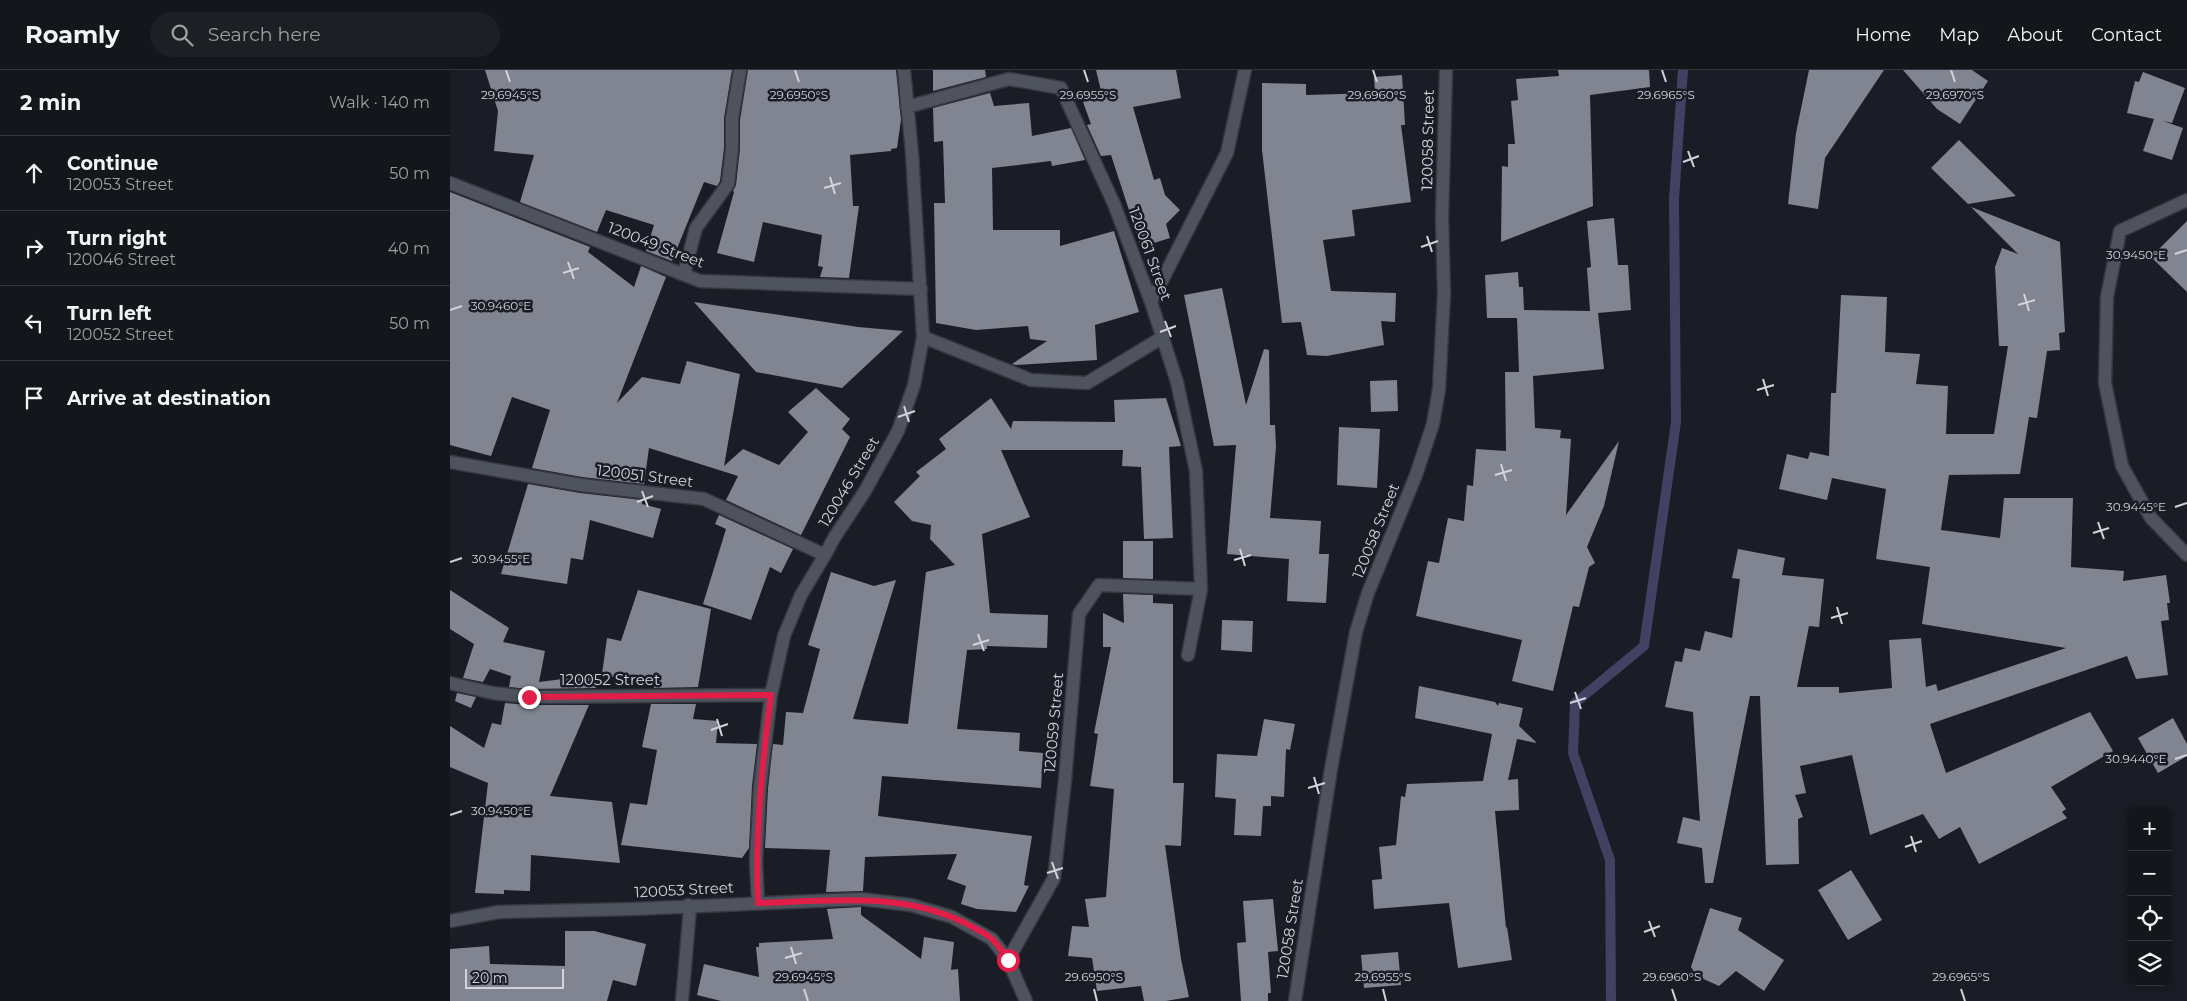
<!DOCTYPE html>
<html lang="en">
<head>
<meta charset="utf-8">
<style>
	:root { --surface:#14161c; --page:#1d1f25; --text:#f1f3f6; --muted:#9d9fa3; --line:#33353b }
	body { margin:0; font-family:Montserrat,sans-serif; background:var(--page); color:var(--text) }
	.controls { position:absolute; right:15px; bottom:15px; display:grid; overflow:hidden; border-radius:10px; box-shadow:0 2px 12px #0003 }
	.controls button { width:45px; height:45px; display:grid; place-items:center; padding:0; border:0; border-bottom:1px solid var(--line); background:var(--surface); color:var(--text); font:25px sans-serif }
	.scale { position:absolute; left:15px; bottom:12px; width:99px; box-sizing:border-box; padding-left:5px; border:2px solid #d2d4db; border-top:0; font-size:14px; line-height:18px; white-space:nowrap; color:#d2d4db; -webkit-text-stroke:4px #1a1d26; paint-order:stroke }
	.stop { position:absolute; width:15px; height:15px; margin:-11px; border:4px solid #e11d48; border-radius:50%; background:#fff }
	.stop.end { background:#e11d48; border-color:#fff; box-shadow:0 1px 5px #0008 }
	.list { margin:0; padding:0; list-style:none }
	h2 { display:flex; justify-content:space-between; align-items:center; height:65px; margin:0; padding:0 20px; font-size:21px }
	h2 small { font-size:16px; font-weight:400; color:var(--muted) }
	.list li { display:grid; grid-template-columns:32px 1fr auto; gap:15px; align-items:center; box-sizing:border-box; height:75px; padding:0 20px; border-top:1px solid var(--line) }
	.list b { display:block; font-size:19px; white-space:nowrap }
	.list p { margin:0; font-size:16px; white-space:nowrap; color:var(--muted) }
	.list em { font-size:16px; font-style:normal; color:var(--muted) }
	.icon { flex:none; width:28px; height:28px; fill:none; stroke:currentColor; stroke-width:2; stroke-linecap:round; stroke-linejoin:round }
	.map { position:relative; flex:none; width:1737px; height:931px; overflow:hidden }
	header { display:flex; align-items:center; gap:30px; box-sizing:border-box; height:70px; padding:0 25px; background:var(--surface); border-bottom:1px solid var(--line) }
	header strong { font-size:24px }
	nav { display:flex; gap:28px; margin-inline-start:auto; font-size:18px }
	.search { width:350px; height:45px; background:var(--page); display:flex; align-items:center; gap:12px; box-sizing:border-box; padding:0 18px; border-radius:28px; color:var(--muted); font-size:19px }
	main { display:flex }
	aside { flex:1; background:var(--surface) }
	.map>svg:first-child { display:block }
</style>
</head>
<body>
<header>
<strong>Roamly</strong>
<div class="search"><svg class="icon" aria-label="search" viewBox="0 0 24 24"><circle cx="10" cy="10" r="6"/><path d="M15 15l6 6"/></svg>Search here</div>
<nav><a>Home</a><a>Map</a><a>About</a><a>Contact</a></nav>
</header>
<main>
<aside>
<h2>2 min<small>Walk · 140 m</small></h2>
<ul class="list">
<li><svg class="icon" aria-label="ahead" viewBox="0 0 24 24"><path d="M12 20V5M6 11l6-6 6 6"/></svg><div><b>Continue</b><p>120053 Street</p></div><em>50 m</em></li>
<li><svg class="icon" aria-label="right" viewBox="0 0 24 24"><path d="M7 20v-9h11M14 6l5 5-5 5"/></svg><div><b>Turn right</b><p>120046 Street</p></div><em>40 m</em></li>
<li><svg class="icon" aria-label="left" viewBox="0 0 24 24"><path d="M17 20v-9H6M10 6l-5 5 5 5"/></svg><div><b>Turn left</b><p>120052 Street</p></div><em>50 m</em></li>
<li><svg class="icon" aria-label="arrive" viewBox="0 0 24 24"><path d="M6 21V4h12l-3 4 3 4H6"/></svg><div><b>Arrive at destination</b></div></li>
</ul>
</aside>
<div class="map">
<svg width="1737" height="931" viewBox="0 0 1737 931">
	<rect width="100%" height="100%" fill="#1a1d26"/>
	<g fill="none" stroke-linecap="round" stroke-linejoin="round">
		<path stroke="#424163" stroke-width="10" d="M 1161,931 L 1160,790 L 1123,683 L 1125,633 L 1194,576 L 1226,352 L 1224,129 L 1233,0"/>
	</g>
	<path fill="#818591" d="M 35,0 L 282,0 L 274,48 L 274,78 L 270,111 L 267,116 L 254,112 L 222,191 L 196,181 L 204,155 L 156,140 L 147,162 L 70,132 L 84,85 L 44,81 L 48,41 Z
		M 298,0 L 446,0 L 451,50 L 447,78 L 441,79 L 441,81 L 400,85 L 403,136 L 409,136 L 399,208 L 370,207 L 373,197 L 368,196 L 372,165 L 313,152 L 304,192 L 267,183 L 284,122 L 283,121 L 286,115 L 290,79 L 290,50 Z
		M 483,0 L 535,0 L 536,7 L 483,21 Z
		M 646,0 L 726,0 L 731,28 L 683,37 L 704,110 L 710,108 L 715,125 L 730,140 L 716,154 L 720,168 L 691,177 L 661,85 L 651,86 L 637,55 L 641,54 L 633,32 L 652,25 Z
		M 1108,0 L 1199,0 L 1200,17 L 1140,25 L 1143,136 L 1051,172 L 1052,96 L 1058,97 L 1058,74 L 1065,74 L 1061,31 L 1068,30 L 1066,9 L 1109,6 Z
		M 1359,0 L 1434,0 L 1375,88 L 1368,139 L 1338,134 L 1346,63 Z
		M 1453,0 L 1522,0 L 1538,11 L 1510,54 L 1487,39 Z
		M 1693,2 L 1735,18 L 1722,53 L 1713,51 L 1733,58 L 1722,90 L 1693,81 L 1704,49 L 1677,43 L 1685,11 L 1689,12 Z
		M 952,5 L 955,55 L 951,55 L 961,132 L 902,140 L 905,166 L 873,170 L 881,221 L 946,223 L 945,252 L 931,251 L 934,275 L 877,286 L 857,285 L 851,252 L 832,253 L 812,80 L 812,13 L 856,14 L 856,25 L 925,23 L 924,7 Z
		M 540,23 L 544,36 L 579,33 L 582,66 L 621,58 L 635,90 L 602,96 L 601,91 L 542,98 L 543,160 L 610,160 L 610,176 L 664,161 L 689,242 L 645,255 L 647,290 L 566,295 L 562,294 L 597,271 L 580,269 L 578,256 L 526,260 L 486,253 L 484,133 L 495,133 L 493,71 L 484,72 L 483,38 Z
		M 1509,70 L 1566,126 L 1518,134 L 1481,98 Z
		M 0,122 L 140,177 L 138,182 L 184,217 L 191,196 L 216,207 L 167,333 L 192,307 L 230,314 L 237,291 L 290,304 L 274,396 L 293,379 L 329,395 L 358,362 L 338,342 L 366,318 L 400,349 L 392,359 L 400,367 L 351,465 L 276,430 L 288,406 L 199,378 L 194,414 L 132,407 L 82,398 L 100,340 L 62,327 L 41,386 L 0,375 Z
		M 1521,137 L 1610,172 L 1615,262 L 1609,263 L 1610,280 L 1597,281 L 1587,348 L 1579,347 L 1570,404 L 1499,405 L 1491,460 L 1550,468 L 1554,428 L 1623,428 L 1621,497 L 1674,501 L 1673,511 L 1716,505 L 1720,533 L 1717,533 L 1719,550 L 1711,551 L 1718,605 L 1686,609 L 1677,586 L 1480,654 L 1496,703 L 1640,642 L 1663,681 L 1601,717 L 1616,739 L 1612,742 L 1617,748 L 1529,794 L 1510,757 L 1489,769 L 1473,744 L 1420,765 L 1402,685 L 1350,696 L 1356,723 L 1345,725 L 1353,747 L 1348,749 L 1349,794 L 1316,795 L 1310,626 L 1300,626 L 1263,813 L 1255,813 L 1252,778 L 1227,773 L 1233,747 L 1250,751 L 1243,642 L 1215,637 L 1225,591 L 1232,592 L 1235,578 L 1250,581 L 1255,561 L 1282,568 L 1290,509 L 1282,508 L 1288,479 L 1335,488 L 1332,505 L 1374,509 L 1369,557 L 1359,556 L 1347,617 L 1389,617 L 1389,623 L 1442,618 L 1439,570 L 1471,568 L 1476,617 L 1486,614 L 1488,621 L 1616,578 L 1472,554 L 1480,497 L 1426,489 L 1436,419 L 1382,408 L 1377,430 L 1329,419 L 1337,384 L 1358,389 L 1360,382 L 1379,386 L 1381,323 L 1386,323 L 1391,225 L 1437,227 L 1435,282 L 1470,284 L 1466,314 L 1498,316 L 1496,364 L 1544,364 L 1558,276 L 1549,276 L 1545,197 L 1552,178 L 1568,184 Z
		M 1164,148 L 1168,195 L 1178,195 L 1181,240 L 1148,243 L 1154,299 L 1083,306 L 1085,358 L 1111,360 L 1110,368 L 1121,369 L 1116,445 L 1169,371 L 1154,436 L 1137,477 L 1145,493 L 1139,497 L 1129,537 L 1123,536 L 1103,621 L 1062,611 L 1072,570 L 966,546 L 978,491 L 989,493 L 998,448 L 1014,451 L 1017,415 L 1023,416 L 1026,379 L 1056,381 L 1055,302 L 1069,302 L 1067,248 L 1037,248 L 1035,205 L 1068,202 L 1069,217 L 1073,217 L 1074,240 L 1140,241 L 1137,198 L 1141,197 L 1137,151 Z
		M 1737,151 L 1737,222 L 1701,187 Z
		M 772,218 L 796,335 L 814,279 L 819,280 L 820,355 L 825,355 L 826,377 L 820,448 L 871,451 L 869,484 L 879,484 L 876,533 L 837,531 L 839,489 L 777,484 L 786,375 L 764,376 L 734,225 Z
		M 244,232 L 408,257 L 453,261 L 392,318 L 306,302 Z
		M 947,310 L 948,341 L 921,342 L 920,311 Z
		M 541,328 L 561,359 L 563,351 L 665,352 L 664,330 L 716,328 L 731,376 L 719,377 L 723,468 L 694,469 L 691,397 L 672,396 L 673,380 L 551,380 L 580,447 L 532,464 L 540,543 L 598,545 L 597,578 L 537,576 L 537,579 L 517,580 L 507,659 L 570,663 L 569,681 L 593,683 L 591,718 L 432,706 L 428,746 L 582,766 L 574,815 L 579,816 L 566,842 L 527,839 L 511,834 L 516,816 L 497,809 L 507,784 L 415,787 L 413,821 L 376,822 L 380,780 L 315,778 L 318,718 L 323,674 L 333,675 L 336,642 L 353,643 L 370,579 L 358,575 L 381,502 L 424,516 L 446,510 L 403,649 L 458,654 L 476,502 L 505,495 L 480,469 L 481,455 L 462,451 L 444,432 L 470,406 L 466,402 L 496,379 L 489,369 Z
		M 889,357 L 930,359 L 927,418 L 887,415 Z
		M 78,414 L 130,423 L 192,430 L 192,434 L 211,439 L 203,468 L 140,450 L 133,490 L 121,488 L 117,514 L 51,504 Z
		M 269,445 L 343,479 L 331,503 L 320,497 L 301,550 L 253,534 L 276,459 L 265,454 Z
		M 673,471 L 703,471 L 703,509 L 673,508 Z
		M 0,520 L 59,558 L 53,572 L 95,581 L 89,612 L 152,604 L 157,568 L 171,571 L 188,520 L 261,539 L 248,617 L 204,618 L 206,610 L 196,612 L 152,605 L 146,618 L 79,619 L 59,617 L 61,606 L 40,599 L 33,612 L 13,608 L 24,574 L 0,559 Z
		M 673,524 L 703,525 L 703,533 L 723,534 L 723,713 L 734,713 L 731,776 L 715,775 L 731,889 L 739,927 L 716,931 L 694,931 L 691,916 L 647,921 L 642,888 L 618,886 L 622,856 L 639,857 L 635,829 L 656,827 L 664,719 L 640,716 L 648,664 L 644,663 L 661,577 L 653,577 L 653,543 L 674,553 Z
		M 772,550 L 803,551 L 802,582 L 771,580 Z
		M 969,616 L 1045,632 L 1048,636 L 1049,633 L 1073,638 L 1069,656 L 1087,673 L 1067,669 L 1058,710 L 1068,709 L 1069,740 L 1045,741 L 1056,858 L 1057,857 L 1062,890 L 1008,898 L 999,833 L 924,839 L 922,810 L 932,809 L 929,777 L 946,775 L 951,726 L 955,727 L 957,714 L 1033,711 L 1042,664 L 965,648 Z
		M 7,623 L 26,627 L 21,638 L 5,631 Z
		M 55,633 L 79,635 L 139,635 L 100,726 L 162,732 L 170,793 L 81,785 L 80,821 L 54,820 L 54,824 L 25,823 L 38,713 L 0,697 L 0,656 L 34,678 L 42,653 L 51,655 Z
		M 201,634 L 246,634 L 243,649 L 268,651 L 266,673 L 307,674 L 302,716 L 299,778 L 292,788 L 171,775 L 180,733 L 197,735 L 207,680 L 192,677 Z
		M 1723,648 L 1737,674 L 1737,686 L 1708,703 L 1688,668 Z
		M 814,649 L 845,654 L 840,680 L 836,679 L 834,727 L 821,726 L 821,736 L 813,736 L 811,766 L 784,765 L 786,729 L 765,727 L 767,684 L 807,686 Z
		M 1401,800 L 1432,850 L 1398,870 L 1368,820 Z
		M 823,829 L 828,881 L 818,882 L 821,923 L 818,923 L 818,931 L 791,931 L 787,873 L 796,872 L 793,831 Z
		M 411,837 L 411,845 L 471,889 L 474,867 L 504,872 L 501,900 L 508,899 L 510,931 L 271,931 L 247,925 L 254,894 L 309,907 L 306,877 L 309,877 L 309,873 L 383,869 L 377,839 Z
		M 1260,838 L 1292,848 L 1288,860 L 1334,890 L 1314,921 L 1286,901 L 1269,916 L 1247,906 L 1241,897 Z
		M 115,861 L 144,861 L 196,874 L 186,916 L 163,910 L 157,931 L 0,931 L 0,879 L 39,876 L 40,894 L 115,896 Z
		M 948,882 L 951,915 L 914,918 L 911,885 Z"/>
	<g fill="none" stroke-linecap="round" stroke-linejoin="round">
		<defs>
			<path id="street" d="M 457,37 L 559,9 L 611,18 L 664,134 L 701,232 L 727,312 L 746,401 L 751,519 L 738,585
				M 0,113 L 250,211 L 471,219
				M 1737,130 L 1670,161 L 1657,227 L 1655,313 L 1672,396 L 1701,448 L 1737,485
				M 234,204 L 246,158 L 278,114 L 282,78 L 282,49 L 290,0
				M 701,232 L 777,83 L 795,0
				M 473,267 L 581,310 L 637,313 L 713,267
				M 0,392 L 131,415 L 254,429 L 375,485
				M 0,613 L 43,623 L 79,627 L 321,625
				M 308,833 L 306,792 L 310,717 L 321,625 L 334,566 L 351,525 L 375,485 L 384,468 L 415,421 L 448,361 L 464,315 L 473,267 L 462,83 L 454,0
				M 0,851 L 49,842 L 183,839 L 411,829 L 461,835 L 502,847 L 542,869 L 558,890 L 576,931
				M 558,890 L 604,808 L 615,710 L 629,544 L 649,515 L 751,519
				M 232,931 L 240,838 L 238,835
				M 845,931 L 881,699 L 906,562 L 918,523 L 966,405 L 983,354 L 989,319 L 994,224 L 992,147 L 996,0"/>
		</defs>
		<use href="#street" stroke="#363840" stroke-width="15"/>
		<use href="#street" stroke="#4f535e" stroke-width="12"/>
	</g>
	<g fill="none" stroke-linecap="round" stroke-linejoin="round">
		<path stroke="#e11d48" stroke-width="6" d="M 79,627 L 321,625 C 312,695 305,763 308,833 C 377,831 451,821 515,853 C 524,858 534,862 541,868 C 548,874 553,883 558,890"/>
	</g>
	<path fill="none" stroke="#d2d4db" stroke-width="2" d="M 56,0 L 60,12M 345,0 L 349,12M 634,0 L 638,12M 923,0 L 927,12M 1212,0 L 1216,12M 1501,0 L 1505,12M 1238,81 L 1244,97M 1233,92 L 1249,86M 380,107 L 385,124M 374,118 L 391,113M 977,166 L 982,182M 971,177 L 988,171M 1725,184 L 1737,180M 118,192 L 124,209M 113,203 L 129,198M 1574,224 L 1579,241M 1568,235 L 1585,230M 0,240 L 12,236M 715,251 L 721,267M 710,262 L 726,256M 1313,309 L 1318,326M 1307,320 L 1324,315M 454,336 L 459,352M 448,347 L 465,341M 1051,394 L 1056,411M 1045,405 L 1062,400M 192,421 L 198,437M 187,432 L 203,426M 1725,437 L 1737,433M 1648,452 L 1654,469M 1643,463 L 1659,458M 790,479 L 795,496M 784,490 L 801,485M 0,492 L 12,488M 1387,537 L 1392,554M 1381,548 L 1398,543M 528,564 L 534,581M 523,575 L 539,570M 1125,622 L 1131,639M 1120,633 L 1136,628M 267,649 L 272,666M 261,660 L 278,654M 1725,689 L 1737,685M 864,707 L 869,724M 858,718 L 875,713M 0,745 L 12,741M 1461,766 L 1466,782M 1455,777 L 1472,771M 602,792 L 608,809M 597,803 L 613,798M 1199,851 L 1205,867M 1194,862 L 1210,856M 341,877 L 346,894M 335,888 L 352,883M 354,919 L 358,931M 644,919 L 647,931M 933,919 L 936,931M 1222,919 L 1226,931M 1511,919 L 1515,931"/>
	<g text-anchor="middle" stroke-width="5" stroke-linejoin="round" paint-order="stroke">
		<g font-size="15" fill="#d2d4db" stroke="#1a1d26">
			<text transform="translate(978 70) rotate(-89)" y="5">120058 Street</text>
			<text transform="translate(206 175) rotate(21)" y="5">120049 Street</text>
			<text transform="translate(700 184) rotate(70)" y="5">120061 Street</text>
			<text transform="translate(195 406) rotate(7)" y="5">120051 Street</text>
			<text transform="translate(399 412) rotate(-59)" y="5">120046 Street</text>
			<text transform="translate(926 461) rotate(-68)" y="5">120058 Street</text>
			<text x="160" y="615">120052 Street</text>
			<text transform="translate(604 653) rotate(-85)" y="5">120059 Street</text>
			<text transform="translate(234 820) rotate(-3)" y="5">120053 Street</text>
			<text transform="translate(840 859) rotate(-81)" y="5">120058 Street</text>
		</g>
	</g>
	<g font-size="12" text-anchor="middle" fill="#d2d4db" stroke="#1a1d26" stroke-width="5" stroke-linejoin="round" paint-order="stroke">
		<text x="60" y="29">29.6945°S</text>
		<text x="349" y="29">29.6950°S</text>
		<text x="638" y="29">29.6955°S</text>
		<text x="927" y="29">29.6960°S</text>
		<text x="1216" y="29">29.6965°S</text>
		<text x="1505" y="29">29.6970°S</text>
		<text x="1686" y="189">30.9450°E</text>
		<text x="51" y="240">30.9460°E</text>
		<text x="1686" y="441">30.9445°E</text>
		<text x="51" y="493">30.9455°E</text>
		<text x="1686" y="693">30.9440°E</text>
		<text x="51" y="745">30.9450°E</text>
		<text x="354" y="911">29.6945°S</text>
		<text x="644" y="911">29.6950°S</text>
		<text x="933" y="911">29.6955°S</text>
		<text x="1222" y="911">29.6960°S</text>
		<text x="1511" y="911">29.6965°S</text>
	</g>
</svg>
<div class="controls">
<button>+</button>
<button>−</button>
<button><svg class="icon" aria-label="locate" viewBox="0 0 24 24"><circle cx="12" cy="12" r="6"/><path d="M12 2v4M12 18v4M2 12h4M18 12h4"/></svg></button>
<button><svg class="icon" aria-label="layers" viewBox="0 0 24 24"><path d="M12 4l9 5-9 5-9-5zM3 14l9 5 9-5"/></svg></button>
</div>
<div class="scale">20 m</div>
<div class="stop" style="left:558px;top:890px"></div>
<div class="stop end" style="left:79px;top:627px"></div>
</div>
</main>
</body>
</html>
